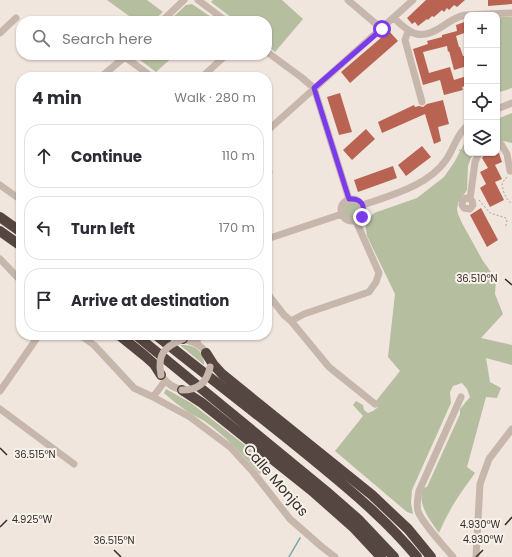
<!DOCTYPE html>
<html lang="en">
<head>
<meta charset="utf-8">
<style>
	:root { --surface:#fff; --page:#f2f2f3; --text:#2b2b33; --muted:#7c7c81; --line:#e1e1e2 }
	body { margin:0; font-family:Poppins,sans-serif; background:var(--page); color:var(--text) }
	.controls { position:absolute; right:12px; top:12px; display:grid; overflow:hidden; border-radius:8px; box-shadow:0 1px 3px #0004 }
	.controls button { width:36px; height:36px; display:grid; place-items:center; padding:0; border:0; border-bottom:1px solid var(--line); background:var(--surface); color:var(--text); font:20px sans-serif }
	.stop { position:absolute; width:12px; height:12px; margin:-9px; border:3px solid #7c3aed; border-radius:50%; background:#fff }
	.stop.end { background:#7c3aed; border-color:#fff; box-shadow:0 1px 4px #0008 }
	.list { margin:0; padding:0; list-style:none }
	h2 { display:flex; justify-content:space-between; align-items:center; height:52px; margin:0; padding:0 16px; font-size:17px }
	h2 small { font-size:13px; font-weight:400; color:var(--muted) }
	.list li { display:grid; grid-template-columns:26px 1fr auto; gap:12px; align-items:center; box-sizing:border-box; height:64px; margin:0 8px 8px; padding:0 8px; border:1px solid var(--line); border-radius:16px }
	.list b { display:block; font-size:15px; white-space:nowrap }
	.list em { font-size:13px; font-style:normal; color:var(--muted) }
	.icon { flex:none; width:22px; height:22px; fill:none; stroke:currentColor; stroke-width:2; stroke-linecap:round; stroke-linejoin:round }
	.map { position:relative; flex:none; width:512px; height:557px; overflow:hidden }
	.search { position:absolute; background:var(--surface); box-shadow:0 1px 3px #0004; left:16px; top:16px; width:256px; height:44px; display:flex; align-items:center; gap:10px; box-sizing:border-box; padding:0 14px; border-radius:16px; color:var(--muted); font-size:15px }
	.panel { position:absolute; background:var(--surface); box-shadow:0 1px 3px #0004; left:16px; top:72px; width:256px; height:268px; border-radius:16px }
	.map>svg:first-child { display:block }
</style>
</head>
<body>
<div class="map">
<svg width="512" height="557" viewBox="0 0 512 557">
	<rect width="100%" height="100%" fill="#f0e6de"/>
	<path fill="#b6bea0" d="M 107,0 L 147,0 L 163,12 L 153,21 L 136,21 Z
		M 213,0 L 282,0 L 303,19 L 275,52 L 267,45 L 267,21 L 236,21 L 211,2 Z
		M 192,4 L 214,19 L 212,21 L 169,21 L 186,5 Z
		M 497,17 L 512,17 L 512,88 L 497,93 Z
		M 135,55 L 175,55 L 156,72 L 136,57 Z
		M 512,113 L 512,143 L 503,141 L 497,141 L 497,119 Z
		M 467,141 L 467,153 L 473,153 L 468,166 L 467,190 L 458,203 L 457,209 L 458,214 L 462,223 L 483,261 L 496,279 L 495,294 L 503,314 L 481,338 L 512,345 L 512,365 L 486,358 L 490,382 L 501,388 L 497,398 L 486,397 L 467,467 L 475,473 C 460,494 449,509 439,533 C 430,520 417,505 423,488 L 427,487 L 460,414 L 460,409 L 470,397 L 467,389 L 462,383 L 453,386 L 450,392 L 451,403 L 412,490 L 411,503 L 413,514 L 407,512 L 335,451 L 363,416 L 353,405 L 356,401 L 363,405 L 364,410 L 368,413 L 373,411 L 377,408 L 378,405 L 376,401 L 400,371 L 388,357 L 395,294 L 367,236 L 365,222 L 374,213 L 417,198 L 444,177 L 455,161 L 465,142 Z
		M344 211a9 9 0 1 1 18 0a9 9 0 1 1-18 0Z
		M 180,345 C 193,344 205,350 204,365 Z
		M 166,389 L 191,403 L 269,464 L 260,474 C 243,456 227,437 207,423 C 201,418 194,416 188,412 C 179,406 171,399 164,393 Z"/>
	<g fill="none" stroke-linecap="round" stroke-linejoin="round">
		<path stroke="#80aaa8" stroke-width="1.5" d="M 289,557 L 300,538"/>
	</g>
	<path fill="#b96353" d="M 426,0 L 465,0 L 457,7 L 454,5 L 449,10 L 447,8 L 444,12 L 442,10 L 434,17 L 432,16 L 428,20 L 427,19 L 418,26 L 415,22 L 412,24 L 407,18 Z
		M 488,0 L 512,0 L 512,4 L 488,6 Z
		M 467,21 L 467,32 L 456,36 L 459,47 L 460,47 L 463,56 L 464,56 L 467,66 L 454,70 L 449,51 L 448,52 L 447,46 L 423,52 L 429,73 L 450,67 L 454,80 L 467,76 L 467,85 L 462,87 L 463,90 L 444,95 L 440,80 L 423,85 L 413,49 L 428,44 L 427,41 L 442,37 L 442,35 L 457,31 L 456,25 Z
		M 389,31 L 398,41 L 350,83 L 341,72 Z
		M 340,93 L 352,132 L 339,135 L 327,97 Z
		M 443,100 L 449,124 L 438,127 L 441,141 L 434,144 L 425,114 L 382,133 L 378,122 L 414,105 L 415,107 L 419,106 L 423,107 L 427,104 Z
		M 366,129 L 375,139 L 352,160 L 343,150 Z
		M 422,146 L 431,157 L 406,176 L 398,165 Z
		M 487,153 L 499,153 L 502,162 L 495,165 L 502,179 L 495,182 L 504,200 L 490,207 L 480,188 L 486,184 L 480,172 L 488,168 L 482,158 L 484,155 Z
		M 393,166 L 397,178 L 358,192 L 354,180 Z
		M 481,208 L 498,240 L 487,247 L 470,215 Z"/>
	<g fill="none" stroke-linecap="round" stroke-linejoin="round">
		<path stroke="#b3a096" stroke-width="1" stroke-dasharray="2 2" stroke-linecap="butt" d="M 459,150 L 471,155
			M 507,177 L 502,183 C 503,192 505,198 512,204
			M 479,200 L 490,213 L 506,218 L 507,222 L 505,228"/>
		<path stroke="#c7b6ab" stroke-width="7" d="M 198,0 L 226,21
			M 348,0 L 382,29
			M 394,18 C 411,35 421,41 443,26 C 450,21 456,17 465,15 L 512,13
			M 162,21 L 184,0
			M 408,31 L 405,40 L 422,102
			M 0,33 L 16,18
			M 267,52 L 301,77 L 314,88
			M 125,57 L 152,77
			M 101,77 L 127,55
			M 202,77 L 226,55
			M 314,88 L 349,199
			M 497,109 L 512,103
			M 267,131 L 413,0
			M 497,145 L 501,144 L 507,154 L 510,171 L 512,171
			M 267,167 L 269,172 L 267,179
			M 0,185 L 21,200
			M341 210a11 11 0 1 1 22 0a11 11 0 1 1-22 0Z
			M 470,199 L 466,198 L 463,200 L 462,205 L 464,208 L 470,209 L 473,205 L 472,201 L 470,199 L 475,162 L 479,153
			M 363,205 C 391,195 428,186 446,160 C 454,149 456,135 467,126
			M 267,239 L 342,214
			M 0,259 L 21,281
			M 267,293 L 284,315 L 291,321 L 329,367 L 375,404
			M 291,321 L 304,314 L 369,292 L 376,282 L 379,273 L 356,221
			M 80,335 L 94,345 L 134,388 L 153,397 L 190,417 L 230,447 L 253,472 L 290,519 L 322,547 L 335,557
			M 183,339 C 193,342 204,345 207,356
			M 197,343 L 198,335
			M 161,375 C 167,384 172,387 182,390
			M 0,391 L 39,335
			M 153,397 L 165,381
			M 0,409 L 74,464
			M 453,557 C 445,547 421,522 418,511 C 416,504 418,498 419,491 L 461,397
			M 476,557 L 480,484 L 489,459 L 512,429"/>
		<path stroke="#564642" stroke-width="10" d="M 0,217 L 21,232
			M 0,231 L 21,246
			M 119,335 L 145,356 L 154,364 L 161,375
			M 136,335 L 326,491 L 358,519 L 394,557
			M 156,335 C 211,379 268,422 322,467 C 356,495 389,523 417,557
			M 175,335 L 183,339
			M 206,353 L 213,364 L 222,374 L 372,495 L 408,529 L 431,557
			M 182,390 L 202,403 L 311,490 L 354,528 L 381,557"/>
		<path stroke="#c7b6ab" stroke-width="7" d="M 161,375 C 157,354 164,347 183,339
			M 182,390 C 198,390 207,383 210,367"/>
	</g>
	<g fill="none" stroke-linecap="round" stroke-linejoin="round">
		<path stroke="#7c3aed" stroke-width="5" d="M 362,217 C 366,206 362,198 349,199 L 314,88 L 382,29"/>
	</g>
	<path fill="none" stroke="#362c2a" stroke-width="1.5" d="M 505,279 L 512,285M 0,448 L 7,455M 505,525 L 512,517M 0,527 L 7,520M 114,550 L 121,557M 476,557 L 483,550"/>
	<g text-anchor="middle" stroke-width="4" stroke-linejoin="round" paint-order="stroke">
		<g font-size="14" fill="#362c2a" stroke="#f8f1ea">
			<text transform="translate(276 480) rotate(49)" y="5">Calle Monjas</text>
		</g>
	</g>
	<g font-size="10" text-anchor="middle" fill="#362c2a" stroke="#f8f1ea" stroke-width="4" stroke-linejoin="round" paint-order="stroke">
		<text x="477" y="282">36.510°N</text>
		<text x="35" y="458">36.515°N</text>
		<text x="32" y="523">4.925°W</text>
		<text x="480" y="528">4.930°W</text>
		<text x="483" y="543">4.930°W</text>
		<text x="114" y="544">36.515°N</text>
	</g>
</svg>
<div class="controls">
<button>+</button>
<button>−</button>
<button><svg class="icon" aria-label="locate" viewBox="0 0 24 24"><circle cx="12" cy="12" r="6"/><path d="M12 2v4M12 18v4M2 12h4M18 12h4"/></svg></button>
<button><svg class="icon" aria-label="layers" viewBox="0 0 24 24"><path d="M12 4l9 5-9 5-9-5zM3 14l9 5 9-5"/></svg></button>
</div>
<div class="stop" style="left:382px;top:29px"></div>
<div class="stop end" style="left:362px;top:217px"></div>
<div class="search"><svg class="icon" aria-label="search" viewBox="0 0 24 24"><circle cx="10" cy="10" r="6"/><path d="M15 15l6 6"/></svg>Search here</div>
<section class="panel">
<h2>4 min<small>Walk · 280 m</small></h2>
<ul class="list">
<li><svg class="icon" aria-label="ahead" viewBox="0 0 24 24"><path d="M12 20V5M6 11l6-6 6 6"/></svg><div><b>Continue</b></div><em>110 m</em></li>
<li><svg class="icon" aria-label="left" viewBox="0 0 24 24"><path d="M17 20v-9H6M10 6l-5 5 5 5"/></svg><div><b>Turn left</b></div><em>170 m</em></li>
<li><svg class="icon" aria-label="arrive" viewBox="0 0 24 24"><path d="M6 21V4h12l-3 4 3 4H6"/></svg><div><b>Arrive at destination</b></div></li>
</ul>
</section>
</div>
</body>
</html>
